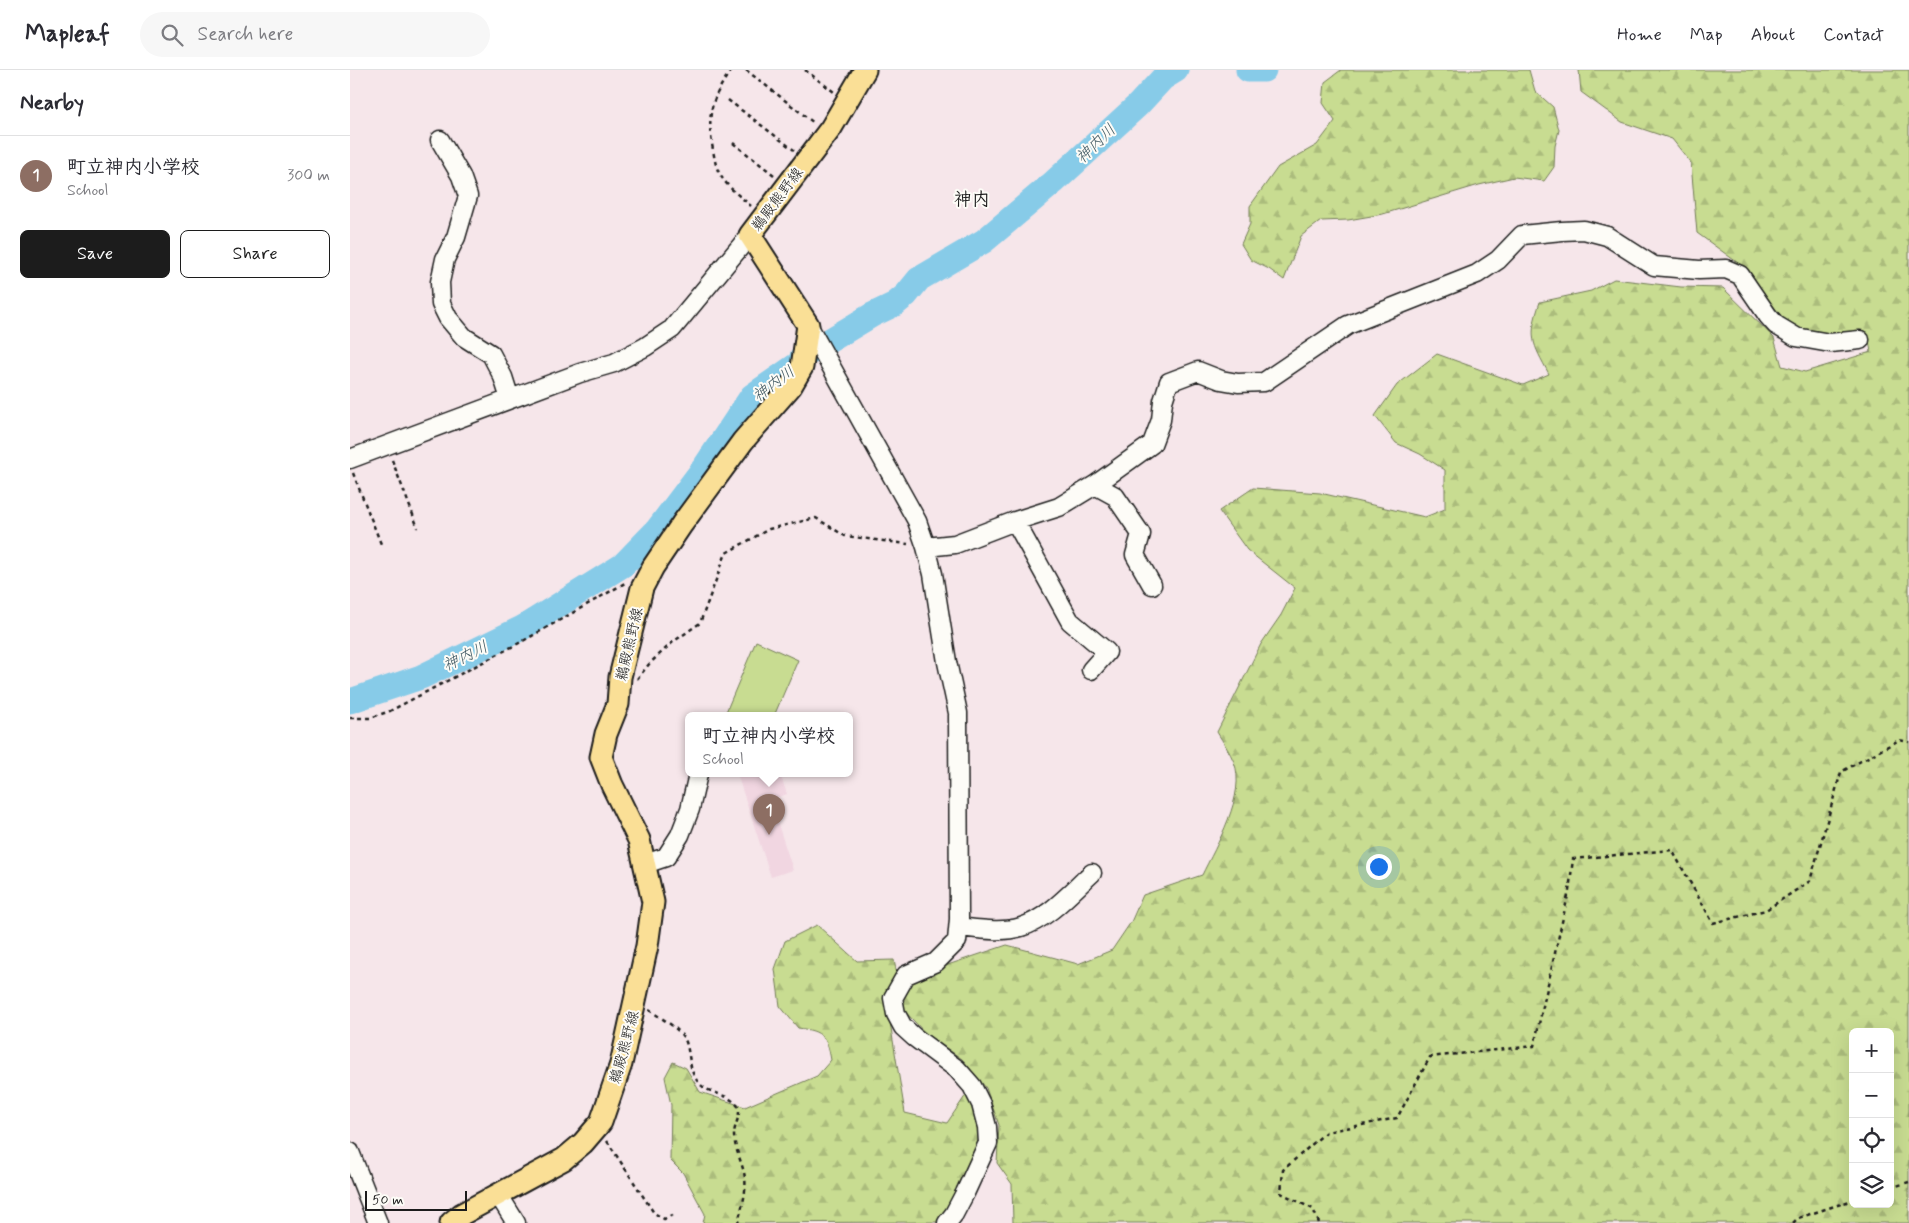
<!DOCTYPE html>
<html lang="en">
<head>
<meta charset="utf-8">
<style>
	:root { --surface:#fff; --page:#f7f7f7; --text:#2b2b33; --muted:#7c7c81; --line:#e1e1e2; --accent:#1c1c1c }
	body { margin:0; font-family:Mynerve,"Klee One",sans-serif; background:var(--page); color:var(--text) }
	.controls { position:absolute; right:15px; bottom:15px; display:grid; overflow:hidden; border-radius:8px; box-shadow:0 5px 20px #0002 }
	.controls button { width:45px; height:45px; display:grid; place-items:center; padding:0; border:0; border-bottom:1px solid var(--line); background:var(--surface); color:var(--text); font:25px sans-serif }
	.scale { position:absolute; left:15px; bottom:12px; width:102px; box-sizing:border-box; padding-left:5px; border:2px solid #1c1c1c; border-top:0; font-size:14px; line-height:18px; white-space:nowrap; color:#1c1c1c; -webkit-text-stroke:4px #fdfcf7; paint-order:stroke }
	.you { position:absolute; left:1028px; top:796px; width:18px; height:18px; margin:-12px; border:4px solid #fff; border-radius:50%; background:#1a73e8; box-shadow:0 0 0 8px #1a73e833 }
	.badge { display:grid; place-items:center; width:32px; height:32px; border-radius:50%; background:var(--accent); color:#fff; font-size:16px; font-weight:700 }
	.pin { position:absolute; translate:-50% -41px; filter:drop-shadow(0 1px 2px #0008) }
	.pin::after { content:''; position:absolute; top:26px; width:18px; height:15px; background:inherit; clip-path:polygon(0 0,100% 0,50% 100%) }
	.popup { position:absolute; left:335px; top:642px; width:168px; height:65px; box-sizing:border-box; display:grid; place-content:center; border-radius:8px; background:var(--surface); filter:drop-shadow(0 1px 4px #0005); font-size:16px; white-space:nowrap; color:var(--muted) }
	.popup b { font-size:19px; color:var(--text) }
	.popup::after { content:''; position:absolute; left:50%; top:100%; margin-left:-10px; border:10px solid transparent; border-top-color:var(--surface) }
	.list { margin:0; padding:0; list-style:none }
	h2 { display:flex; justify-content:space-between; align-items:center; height:65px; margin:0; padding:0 20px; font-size:21px }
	h2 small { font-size:16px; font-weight:400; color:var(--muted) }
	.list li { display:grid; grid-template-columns:32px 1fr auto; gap:15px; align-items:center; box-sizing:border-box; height:80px; padding:0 20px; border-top:1px solid var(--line) }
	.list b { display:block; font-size:19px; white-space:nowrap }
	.list p { margin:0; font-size:16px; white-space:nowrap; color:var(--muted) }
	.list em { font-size:16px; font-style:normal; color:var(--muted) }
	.actions { display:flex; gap:10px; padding:15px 20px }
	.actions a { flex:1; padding:11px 0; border:1px solid var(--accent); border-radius:8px; text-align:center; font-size:18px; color:var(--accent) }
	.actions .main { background:var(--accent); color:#fff }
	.icon { flex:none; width:28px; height:28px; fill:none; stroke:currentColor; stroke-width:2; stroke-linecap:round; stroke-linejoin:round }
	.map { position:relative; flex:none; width:1559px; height:1153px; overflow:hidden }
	header { display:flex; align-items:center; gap:30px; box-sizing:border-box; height:70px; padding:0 25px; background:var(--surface); border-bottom:1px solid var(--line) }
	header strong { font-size:24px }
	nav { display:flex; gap:28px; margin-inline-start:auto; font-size:18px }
	.search { width:350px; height:45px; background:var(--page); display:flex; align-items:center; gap:12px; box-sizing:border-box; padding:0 18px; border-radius:28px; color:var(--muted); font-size:19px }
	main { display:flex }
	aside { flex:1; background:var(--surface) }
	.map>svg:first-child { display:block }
</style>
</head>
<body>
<header>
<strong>Mapleaf</strong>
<div class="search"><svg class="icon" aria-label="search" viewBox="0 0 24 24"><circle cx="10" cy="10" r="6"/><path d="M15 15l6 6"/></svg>Search here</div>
<nav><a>Home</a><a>Map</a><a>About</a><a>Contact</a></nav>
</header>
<main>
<aside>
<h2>Nearby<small></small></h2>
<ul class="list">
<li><span class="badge" style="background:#8d6e63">1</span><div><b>町立神内小学校</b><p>School</p></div><em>300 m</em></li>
</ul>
<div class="actions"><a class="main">Save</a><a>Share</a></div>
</aside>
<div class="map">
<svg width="1559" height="1153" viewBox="0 0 1559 1153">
	<defs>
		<pattern id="forest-firs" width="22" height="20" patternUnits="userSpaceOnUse" patternTransform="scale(1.25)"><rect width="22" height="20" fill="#c8dc91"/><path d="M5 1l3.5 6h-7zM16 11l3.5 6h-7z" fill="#abbc7c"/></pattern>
	</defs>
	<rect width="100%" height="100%" fill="#f6e6ea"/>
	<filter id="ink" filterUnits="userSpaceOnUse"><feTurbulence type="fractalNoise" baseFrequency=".02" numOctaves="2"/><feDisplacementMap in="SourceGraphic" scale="10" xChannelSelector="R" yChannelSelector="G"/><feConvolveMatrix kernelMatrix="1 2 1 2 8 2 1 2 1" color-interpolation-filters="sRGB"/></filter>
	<g filter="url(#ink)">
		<path fill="#f1d6e1" d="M 387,704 L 430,704 L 437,724 L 420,730 L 443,800 L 421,807 Z"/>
		<path fill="url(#forest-firs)" stroke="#727c56" fill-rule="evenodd" d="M 991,0 L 1179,0 L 1185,21 L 1203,37 L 1209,60 L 1205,76 L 1204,97 L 1194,111 L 1164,107 L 1129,115 L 1033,144 L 998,150 L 971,151 L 951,166 L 934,210 L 919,199 L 901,190 L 891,174 L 900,154 L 900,136 L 928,97 L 967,75 L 985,51 L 973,33 L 975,12 Z
			M 1229,0 L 1559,0 L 1559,1153 L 663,1153 L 662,1114 L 647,1093 L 649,1055 L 636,1018 L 612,989 L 576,964 L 550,936 L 552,924 L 562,907 L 657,875 L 728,894 L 762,880 L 781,852 L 793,825 L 852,805 C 866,776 897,724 884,692 C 880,682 873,672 867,662 L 911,574 L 931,545 L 945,518 L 897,480 L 869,441 L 903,418 L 970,423 L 1075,447 L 1095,439 L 1095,400 L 1070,384 L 1046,373 L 1025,346 L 1047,315 L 1087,284 L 1173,315 L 1199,304 C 1182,272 1178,268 1190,232 L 1241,221 L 1264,209 L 1331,217 L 1373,218 L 1424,268 L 1432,296 L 1455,302 L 1521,282 L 1518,265 L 1500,263 L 1460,264 L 1437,254 L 1395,198 L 1347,163 L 1341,93 L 1322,69 L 1272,52 L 1231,22 ZM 1503,962 L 1540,962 L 1540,1134 L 1503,1134 Z
			M 467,855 L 507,891 L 544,890 L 547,905 L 536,928 L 555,1043 L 597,1053 L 618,1022 L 633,1055 L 630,1073 L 591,1152 L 353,1153 L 355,1144 L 333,1103 L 320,1090 L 321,1035 L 315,1007 L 323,992 L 336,998 L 350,1022 L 395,1037 L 467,1006 L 481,990 C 477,967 473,961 448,958 L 430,936 L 425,899 L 435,871 Z"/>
		<path fill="#c8dc91" stroke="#727c56" d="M 406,571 L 448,590 L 424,646 L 386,646 L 376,642 Z"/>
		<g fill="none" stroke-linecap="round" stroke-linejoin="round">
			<path stroke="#87cbe8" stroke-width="25" d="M 898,0 L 914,0
				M 0,631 L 71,607 L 172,558 L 273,495 L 307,460 L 356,395 L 402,326 L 451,292 L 452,287 L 522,245 L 545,234 L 556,225 L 569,209 L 634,171 L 704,112 L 788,35 L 813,8 L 826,0"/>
			<defs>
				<path id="minor" d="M 90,70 L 111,106 L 118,126 L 106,167 L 95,189 L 90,212 L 91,234 L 98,248 L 114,267 L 141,284 L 153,307 L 160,329
					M 458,255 L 567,451 L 576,477 L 583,504 L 597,592 L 608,643 L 609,849 L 607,871 L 586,892 L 556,905 L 543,928 L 546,944 L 553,957 L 564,967 L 607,999 L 622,1016 L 631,1034 L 637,1057 L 638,1073 L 615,1123 L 604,1144 L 597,1153
					M 0,389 L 230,303 L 264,293 L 295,277 L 322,259 L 400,165
					M 745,415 L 765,426 L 791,464 L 785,485 L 802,515
					M 665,451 L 720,551 L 757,582 L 741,600
					M 576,477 L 605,474 L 665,451 L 709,437 L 745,415 L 802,374 L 811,350 L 813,331 L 819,312 L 848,301 L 871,310 L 888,313 L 914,312 L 998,255 L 1127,204 L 1148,190 L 1172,165 L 1212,161 L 1234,160 L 1257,166 L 1304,196 L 1349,200 L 1376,199 L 1390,205 L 1418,246 L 1426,255 L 1446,267 L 1480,273 L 1510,270
					M 295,794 L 316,787 L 330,765 L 340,739 L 348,704
					M 609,857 C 628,859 652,863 671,857 C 698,849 722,821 742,803
					M 0,1082 L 28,1153
					M 148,1124 L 166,1153"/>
				<path id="major" d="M 101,1153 L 112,1144 L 214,1089 L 233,1073 L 251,1052 L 271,994 L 297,876 L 303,832 L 289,770 L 262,715 L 251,687 L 256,664 L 268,634 L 270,607 L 292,518 L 303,497 L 332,454 L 393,371 L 441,316 L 452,297 L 458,255 L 400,165 L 481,58 L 515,0"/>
			</defs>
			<use href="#minor" stroke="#1c1c1c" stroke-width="21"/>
			<use href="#major" stroke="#1c1c1c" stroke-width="25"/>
			<path stroke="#1c1c1c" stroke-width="2.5" stroke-dasharray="4 4" stroke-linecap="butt" d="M 381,0 C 360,31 357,44 363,80 C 365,91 366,100 373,109 C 380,119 392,128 401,136
				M 396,0 L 464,53
				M 455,0 L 484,22
				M 378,30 L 444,80
				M 383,73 L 424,105
				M 42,390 L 68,458
				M 3,403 L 31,474
				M 287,609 L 300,593 L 323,572 L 350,553 L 376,483 L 419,459 L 466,448 L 495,466 L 558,474
				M 0,648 L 20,648 L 40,641 L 173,571 L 275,513
				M 299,940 C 312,949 329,957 336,972 C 340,984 339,999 346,1009 C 355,1025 375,1021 387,1035 C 393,1042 384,1055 384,1064 C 384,1079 393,1093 395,1108 C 397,1123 391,1139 388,1153
				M 257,1071 L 304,1143 L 314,1149 L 323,1145
				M 1540,1118 L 1559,1112
				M 969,1153 L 963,1139 L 931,1123 L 933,1100 L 976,1062 L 1047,1048 L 1080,987 L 1184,976 L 1219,821 L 1223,789 L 1322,780 L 1363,853 L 1416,840 L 1460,811 L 1491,702 L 1549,670 L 1559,672
				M 1443,1153 L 1448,1148 L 1503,1130"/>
			<use href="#minor" stroke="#fdfcf7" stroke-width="18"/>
			<use href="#major" stroke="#fadf96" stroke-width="21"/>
		</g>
	</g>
	<g text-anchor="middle" stroke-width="4" stroke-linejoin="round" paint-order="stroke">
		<g font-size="15" fill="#1c1c1c" stroke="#fdfcf7">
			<text transform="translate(427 129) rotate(-53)" y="5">鵜殿熊野線</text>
			<text transform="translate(279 574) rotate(-77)" y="5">鵜殿熊野線</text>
			<text transform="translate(274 977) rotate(-75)" y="5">鵜殿熊野線</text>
		</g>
		<g font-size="16" font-style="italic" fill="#415963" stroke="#fdfcf7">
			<text transform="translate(745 73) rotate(-44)" y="6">神内川</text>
			<text transform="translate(423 313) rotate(-37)" y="6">神内川</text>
			<text transform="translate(115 585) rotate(-26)" y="6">神内川</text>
		</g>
		<g font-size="18" font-weight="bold" fill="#1c1c1c" stroke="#fdfcf7">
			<text x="622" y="135">神内</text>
		</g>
	</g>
</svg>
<div class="controls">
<button>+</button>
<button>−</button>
<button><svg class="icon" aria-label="locate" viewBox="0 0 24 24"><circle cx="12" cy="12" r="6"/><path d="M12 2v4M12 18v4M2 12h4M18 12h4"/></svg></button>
<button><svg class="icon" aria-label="layers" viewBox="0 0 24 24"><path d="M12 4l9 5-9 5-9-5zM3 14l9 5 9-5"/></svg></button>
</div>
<div class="scale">50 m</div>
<div class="you"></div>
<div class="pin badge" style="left:419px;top:765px;background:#8d6e63">1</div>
<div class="popup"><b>町立神内小学校</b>School</div>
</div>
</main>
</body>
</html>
